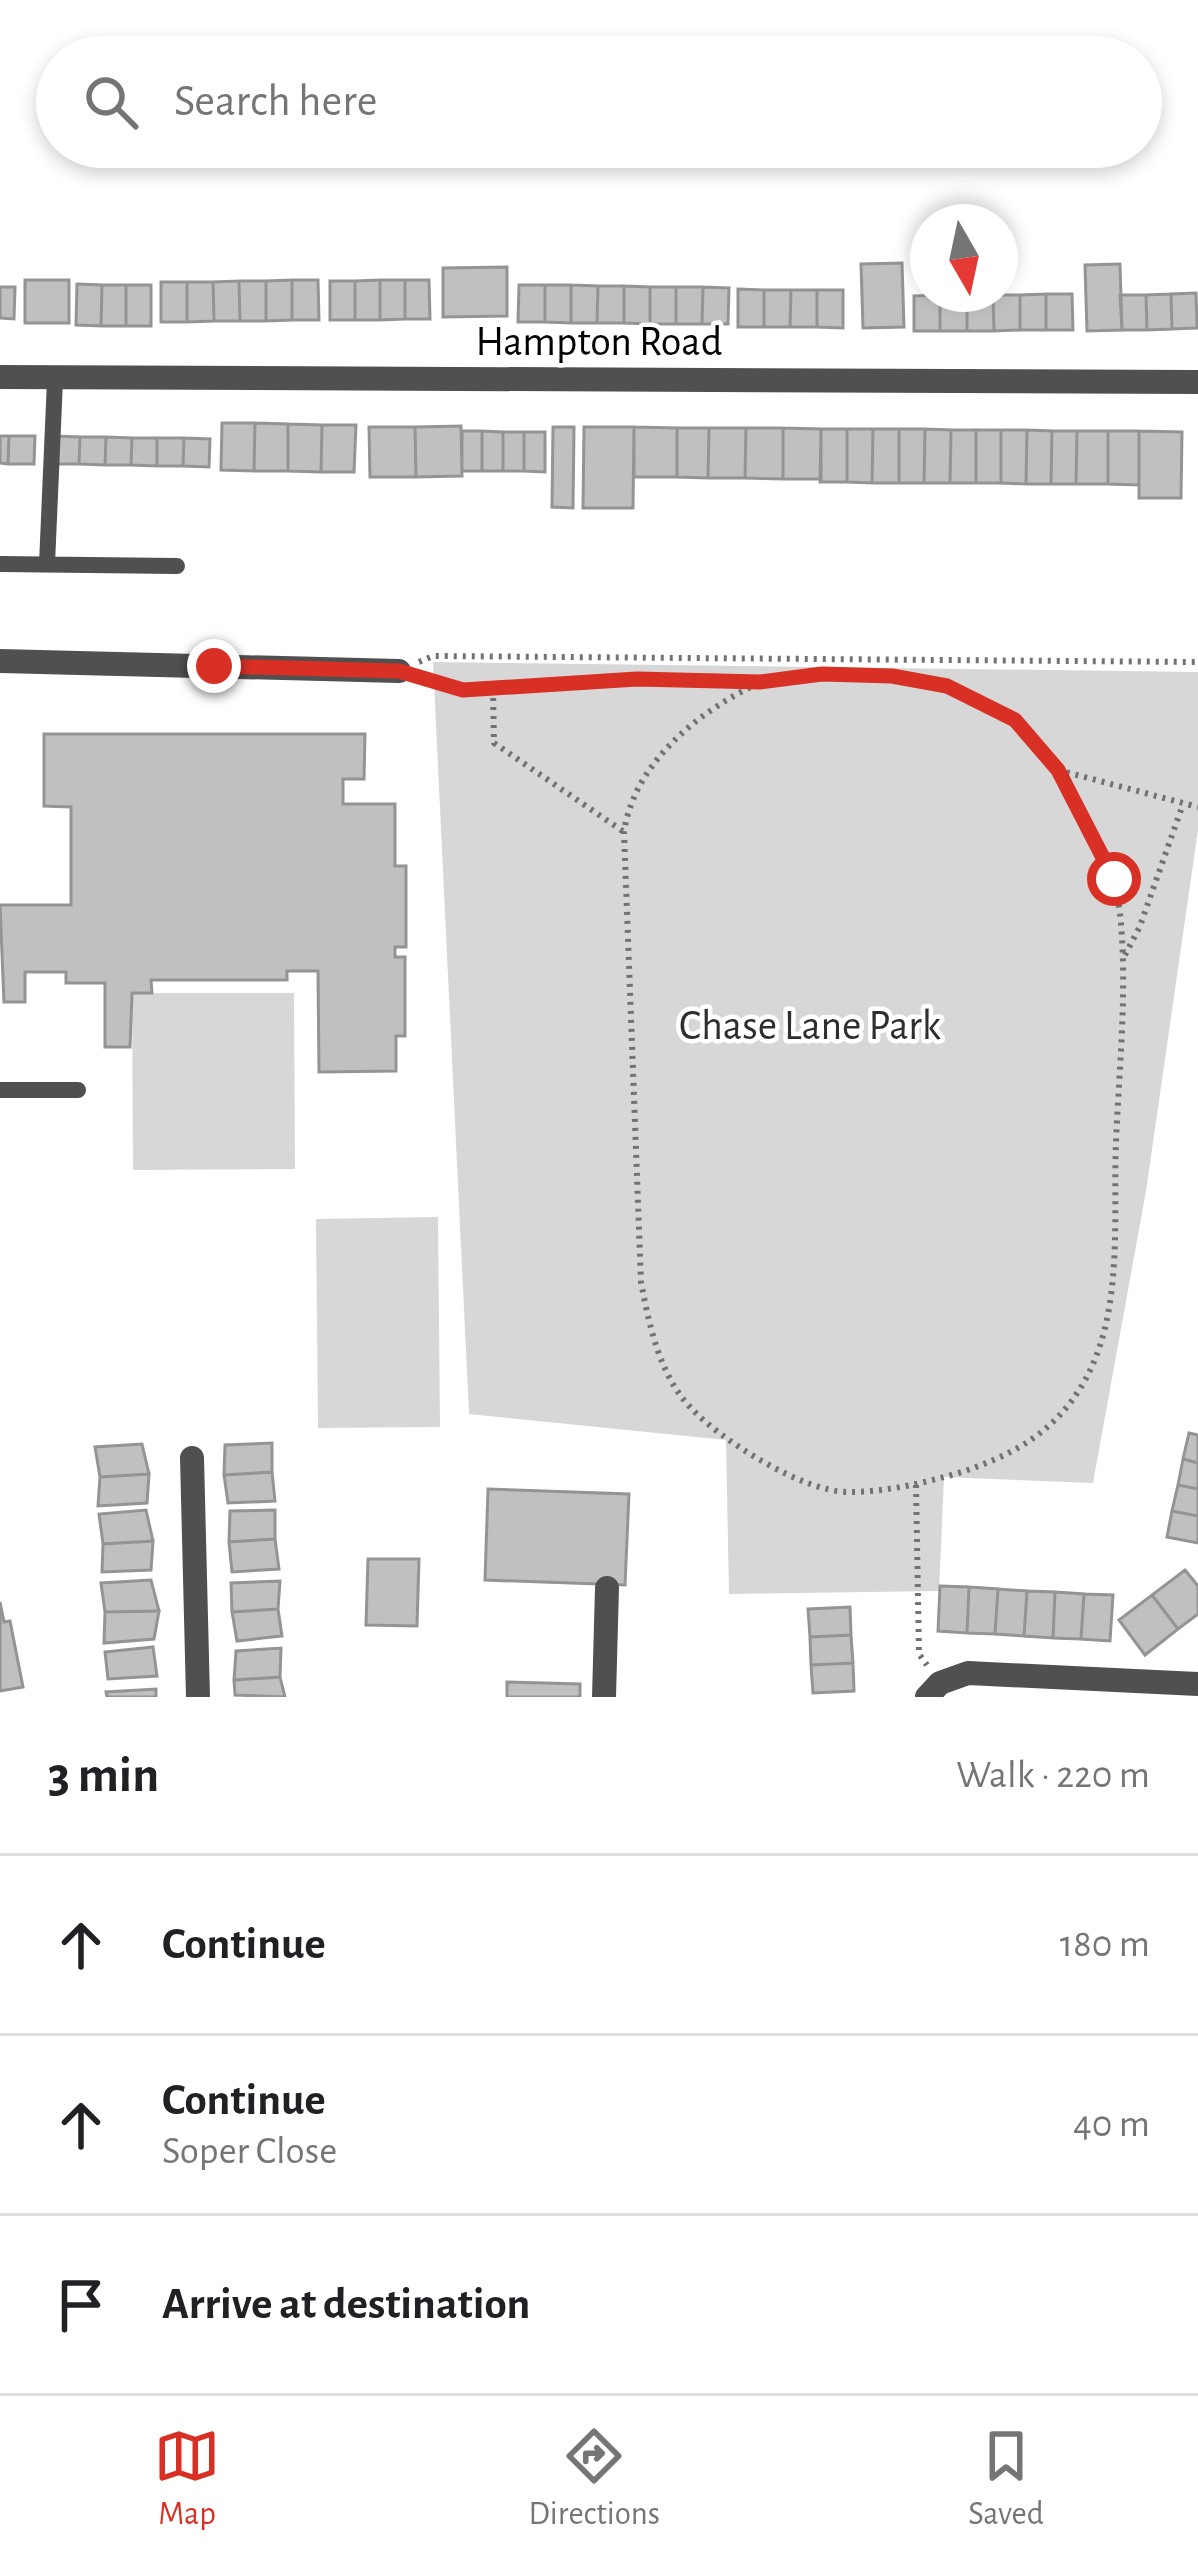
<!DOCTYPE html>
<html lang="en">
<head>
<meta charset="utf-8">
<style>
	:root { --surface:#fff; --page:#f2f2f2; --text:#202124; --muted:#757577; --line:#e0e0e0; --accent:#d93025 }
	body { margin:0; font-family:"Alegreya Sans",sans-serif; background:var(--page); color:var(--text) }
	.compass { position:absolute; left:910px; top:204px; width:108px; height:108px; border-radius:50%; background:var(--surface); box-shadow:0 6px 18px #0003; rotate:171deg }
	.stop { position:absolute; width:36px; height:36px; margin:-27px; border:9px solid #d93025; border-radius:50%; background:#fff }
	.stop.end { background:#d93025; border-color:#fff; box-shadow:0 3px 12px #0008 }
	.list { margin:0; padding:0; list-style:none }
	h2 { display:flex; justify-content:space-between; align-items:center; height:156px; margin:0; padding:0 48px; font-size:51px }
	h2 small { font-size:39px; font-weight:400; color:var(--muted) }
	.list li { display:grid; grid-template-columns:78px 1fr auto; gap:36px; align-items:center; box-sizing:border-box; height:180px; padding:0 48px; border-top:3px solid var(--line) }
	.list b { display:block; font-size:45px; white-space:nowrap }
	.list p { margin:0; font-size:39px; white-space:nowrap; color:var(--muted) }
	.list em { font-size:39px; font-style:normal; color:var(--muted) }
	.icon { flex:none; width:66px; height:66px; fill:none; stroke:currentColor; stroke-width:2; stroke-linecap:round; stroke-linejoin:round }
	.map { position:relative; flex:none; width:1198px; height:1697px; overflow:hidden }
	.search { position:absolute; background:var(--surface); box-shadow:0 6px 18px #0003; left:36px; right:36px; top:36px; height:132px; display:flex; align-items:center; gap:30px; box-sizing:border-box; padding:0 42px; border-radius:66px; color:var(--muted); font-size:45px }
	.sheet { height:696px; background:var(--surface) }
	nav { display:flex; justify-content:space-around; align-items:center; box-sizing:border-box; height:168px; border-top:3px solid var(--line); background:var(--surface); font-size:33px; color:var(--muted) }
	nav a { display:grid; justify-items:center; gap:6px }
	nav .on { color:var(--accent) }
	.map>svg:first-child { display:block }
</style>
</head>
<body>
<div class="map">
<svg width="1198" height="1697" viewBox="0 0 1198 1697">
	<rect width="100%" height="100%" fill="#fff"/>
	<path fill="#d7d7d7" d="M 433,662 L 1198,672 L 1198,830 L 1146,1191 L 1093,1483 L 944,1477 L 939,1591 L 729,1594 L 726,1440 L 469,1414 Z
		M 132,993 L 294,993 L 295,1169 L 133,1170 Z
		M 438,1217 L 440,1427 L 318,1428 L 316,1219 Z"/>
	<path fill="#c0c0c0" stroke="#949494" stroke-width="3" d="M 902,263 L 904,327 L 863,328 L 861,264 Z
		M 1120,264 L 1122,330 L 1087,331 L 1085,265 Z
		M 507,267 L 507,316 L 443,317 L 443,268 Z
		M 25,280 L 69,280 L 69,323 L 25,323 Z
		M 292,280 L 318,280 L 319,320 L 292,320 Z
		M 292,280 L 292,320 L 266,321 L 266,281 Z
		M 380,280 L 380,320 L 355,320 L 355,281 Z
		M 380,280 L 405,280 L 405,319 L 380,320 Z
		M 405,280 L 429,280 L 430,319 L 405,319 Z
		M 239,281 L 266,281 L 266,321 L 240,321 Z
		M 239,281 L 240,321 L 214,321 L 213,282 Z
		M 330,281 L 355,281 L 355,320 L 330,320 Z
		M 161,282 L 187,282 L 187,322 L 161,322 Z
		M 187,282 L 213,282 L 214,321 L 187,322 Z
		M 77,284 L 102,285 L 101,326 L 76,325 Z
		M 102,285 L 126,285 L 126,326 L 101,326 Z
		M 126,285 L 151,285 L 151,326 L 126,326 Z
		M 519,285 L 545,285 L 545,322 L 518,322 Z
		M 545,285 L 571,285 L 571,323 L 545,322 Z
		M 571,285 L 598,286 L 597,323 L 571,323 Z
		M 598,286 L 624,286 L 624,323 L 597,323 Z
		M 624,286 L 650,287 L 650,324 L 624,323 Z
		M 0,287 L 15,287 L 14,319 L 0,318 Z
		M 650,287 L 676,287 L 676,324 L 650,324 Z
		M 676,287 L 703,287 L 702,324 L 676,324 Z
		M 703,287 L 729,288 L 728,324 L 702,324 Z
		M 738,289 L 764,290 L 764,327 L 738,327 Z
		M 764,290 L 791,290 L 790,327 L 764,327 Z
		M 791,290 L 817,290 L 817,327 L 790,327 Z
		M 817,290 L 843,290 L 843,328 L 817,327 Z
		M 1196,293 L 1197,328 L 1172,329 L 1171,294 Z
		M 1046,294 L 1072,294 L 1073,330 L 1046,330 Z
		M 1046,294 L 1046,330 L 1020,330 L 1020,295 Z
		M 1171,294 L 1172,329 L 1147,330 L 1146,295 Z
		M 940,295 L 967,295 L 967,331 L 940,331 Z
		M 940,295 L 940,331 L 914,331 L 914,296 Z
		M 967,295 L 993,295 L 994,331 L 967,331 Z
		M 993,295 L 1020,295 L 1020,330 L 994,331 Z
		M 1120,295 L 1146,295 L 1147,330 L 1122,330 Z
		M 222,423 L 255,423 L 254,471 L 221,470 Z
		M 255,423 L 288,424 L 288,471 L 254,471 Z
		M 288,424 L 322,425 L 321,472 L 288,471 Z
		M 322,425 L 356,425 L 354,472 L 321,472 Z
		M 461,426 L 462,476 L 416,477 L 415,427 Z
		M 369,427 L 415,427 L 416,477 L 370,477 Z
		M 553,427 L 574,427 L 573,508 L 552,507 Z
		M 584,427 L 634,427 L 633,508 L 583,508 Z
		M 634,427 L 677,428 L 677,477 L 634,477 Z
		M 677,428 L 709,428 L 708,478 L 677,477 Z
		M 709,428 L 746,428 L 745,478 L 708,478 Z
		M 746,428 L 783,428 L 783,479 L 745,478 Z
		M 783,428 L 821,429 L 821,479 L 783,479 Z
		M 821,429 L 847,429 L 847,482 L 820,482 Z
		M 847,429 L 873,429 L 872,483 L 847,482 Z
		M 873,429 L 899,429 L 899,483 L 872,483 Z
		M 899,429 L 925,429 L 924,483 L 899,483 Z
		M 925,429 L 951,430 L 950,483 L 924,483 Z
		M 951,430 L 976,430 L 976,483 L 950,483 Z
		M 976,430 L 1001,430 L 1001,483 L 976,483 Z
		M 1001,430 L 1027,430 L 1026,484 L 1001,483 Z
		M 1027,430 L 1052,431 L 1051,484 L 1026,484 Z
		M 462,431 L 482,431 L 482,471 L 462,471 Z
		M 482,431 L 503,432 L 503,471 L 482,471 Z
		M 1052,431 L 1077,431 L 1076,484 L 1051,484 Z
		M 1077,431 L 1108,431 L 1108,484 L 1076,484 Z
		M 1108,431 L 1139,431 L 1139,485 L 1108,484 Z
		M 1139,431 L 1182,432 L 1181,498 L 1139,498 Z
		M 503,432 L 524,432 L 524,471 L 503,471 Z
		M 524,432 L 545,432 L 545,472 L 524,471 Z
		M 0,436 L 9,436 L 8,464 L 0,463 Z
		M 9,436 L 35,436 L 34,464 L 8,464 Z
		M 54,436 L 80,437 L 79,464 L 53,464 Z
		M 80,437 L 106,437 L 105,465 L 79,464 Z
		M 106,437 L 132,438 L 131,465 L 105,465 Z
		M 132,438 L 157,438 L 157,466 L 131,465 Z
		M 157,438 L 184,438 L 183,466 L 157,466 Z
		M 184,438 L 210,439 L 209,467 L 183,466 Z
		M 44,734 L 365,734 L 364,779 L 343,779 L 343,804 L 395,804 L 395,866 L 406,866 L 406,947 L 395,947 L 395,957 L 405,957 L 405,1036 L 396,1036 L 396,1071 L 319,1072 L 318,971 L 287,971 L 287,980 L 151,980 L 152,993 L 132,993 L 130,1047 L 105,1047 L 105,983 L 66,983 L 66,972 L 25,972 L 25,1002 L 4,1002 L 0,905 L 71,905 L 71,807 L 44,806 Z
		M 1189,1433 L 1198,1435 L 1198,1463 L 1183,1459 Z
		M 272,1443 L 272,1472 L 224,1475 L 225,1445 Z
		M 142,1444 L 149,1474 L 100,1477 L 95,1447 Z
		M 1183,1459 L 1198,1463 L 1198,1489 L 1178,1485 Z
		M 272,1472 L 275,1501 L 228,1503 L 224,1475 Z
		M 149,1474 L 147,1503 L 98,1506 L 100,1477 Z
		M 1178,1485 L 1198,1489 L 1198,1516 L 1172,1511 Z
		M 488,1489 L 629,1494 L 625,1585 L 485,1580 Z
		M 146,1510 L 153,1541 L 103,1544 L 99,1514 Z
		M 275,1510 L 275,1539 L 229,1542 L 230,1511 Z
		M 1172,1511 L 1198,1516 L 1198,1543 L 1167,1537 Z
		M 275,1539 L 279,1569 L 232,1572 L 229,1542 Z
		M 153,1541 L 151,1570 L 102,1572 L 103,1544 Z
		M 368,1559 L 419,1559 L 417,1626 L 366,1625 Z
		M 1185,1570 L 1198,1586 L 1198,1614 L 1178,1629 L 1152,1595 Z
		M 151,1580 L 159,1611 L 105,1612 L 101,1583 Z
		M 280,1581 L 278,1609 L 232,1612 L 231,1583 Z
		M 940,1586 L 969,1587 L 967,1633 L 938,1631 Z
		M 969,1587 L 998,1589 L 995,1634 L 967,1633 Z
		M 998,1589 L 1027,1591 L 1024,1636 L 995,1634 Z
		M 1027,1591 L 1055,1592 L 1053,1638 L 1024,1636 Z
		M 1055,1592 L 1084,1594 L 1081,1639 L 1053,1638 Z
		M 1084,1594 L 1113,1595 L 1110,1641 L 1081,1639 Z
		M 1152,1595 L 1178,1629 L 1145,1655 L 1119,1620 Z
		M 0,1602 L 4,1622 L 10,1621 L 23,1687 L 0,1691 Z
		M 850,1607 L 851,1635 L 810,1637 L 808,1609 Z
		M 278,1609 L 282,1636 L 237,1641 L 232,1612 Z
		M 159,1611 L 154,1639 L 104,1643 L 105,1612 Z
		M 851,1635 L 853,1663 L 811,1665 L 810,1637 Z
		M 153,1647 L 157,1676 L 108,1679 L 105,1652 Z
		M 281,1648 L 280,1677 L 234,1680 L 236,1651 Z
		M 853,1663 L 854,1691 L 813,1693 L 811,1665 Z
		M 280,1677 L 285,1697 L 235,1695 L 234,1680 Z
		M 507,1682 L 580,1684 L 580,1697 L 507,1697 Z
		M 156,1689 L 156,1697 L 107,1697 L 106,1692 Z"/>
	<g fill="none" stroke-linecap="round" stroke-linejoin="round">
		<path stroke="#727272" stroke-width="6" stroke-dasharray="3 6" stroke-linecap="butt" d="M 419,662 L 433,656 L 1198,662
			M 822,674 C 949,676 1010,692 1078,806 C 1100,843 1118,881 1121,924 C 1127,995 1119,1070 1116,1142 C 1113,1220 1124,1312 1084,1382 C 1054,1434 1010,1457 955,1474 C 920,1484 884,1492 848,1492 C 803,1492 720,1440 690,1407 C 659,1374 649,1324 641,1282 L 624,832 C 634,764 697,712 757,684 C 774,675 802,677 822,674 Z
			M 423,678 L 463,690 L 637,679 L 756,682
			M 493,689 L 494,743 L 624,832
			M 1058,770 L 1198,807
			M 1125,955 L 1140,926 L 1183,804
			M 916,1485 L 919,1654 L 927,1665"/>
		<path stroke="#505050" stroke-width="16" d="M 0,564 L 177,566
			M 47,564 L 55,380
			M 0,1090 L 78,1090"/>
		<path stroke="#505050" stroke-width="24" d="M 0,377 L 1198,382
			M 0,661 L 399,671
			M 192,1458 L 198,1697
			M 604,1697 L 607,1588
			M 927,1697 L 940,1683 L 968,1673 L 1198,1684"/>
	</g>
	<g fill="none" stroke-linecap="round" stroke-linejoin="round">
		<path stroke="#d93025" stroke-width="15" d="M 214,666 L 399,671 L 463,690 L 637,679 L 760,682 L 822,674 L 892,676 L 947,686 L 1015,720 L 1058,770 L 1114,879"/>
	</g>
	<g text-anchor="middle" stroke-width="9" stroke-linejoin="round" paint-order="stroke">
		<g font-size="42" fill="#000" stroke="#fff">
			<text x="599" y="355">Hampton Road</text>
		</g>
		<g font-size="42" fill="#2e2e2e" stroke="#fff">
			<text x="810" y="1039">Chase Lane Park</text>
		</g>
	</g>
</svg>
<svg class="compass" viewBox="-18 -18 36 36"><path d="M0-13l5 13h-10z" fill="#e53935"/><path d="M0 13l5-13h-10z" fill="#757577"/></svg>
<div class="stop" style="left:1114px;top:879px"></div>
<div class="stop end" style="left:214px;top:666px"></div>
<div class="search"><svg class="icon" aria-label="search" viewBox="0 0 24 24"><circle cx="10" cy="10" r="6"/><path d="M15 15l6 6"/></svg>Search here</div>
</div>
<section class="sheet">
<h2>3 min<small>Walk · 220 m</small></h2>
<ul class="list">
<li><svg class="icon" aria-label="ahead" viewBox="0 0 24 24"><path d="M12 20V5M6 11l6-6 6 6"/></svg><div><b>Continue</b></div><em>180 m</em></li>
<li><svg class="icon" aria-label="ahead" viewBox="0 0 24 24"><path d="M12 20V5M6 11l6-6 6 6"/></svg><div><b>Continue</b><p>Soper Close</p></div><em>40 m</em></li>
<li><svg class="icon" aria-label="arrive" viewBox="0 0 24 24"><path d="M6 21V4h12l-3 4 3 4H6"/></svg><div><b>Arrive at destination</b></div></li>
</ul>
</section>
<nav>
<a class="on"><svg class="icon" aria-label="map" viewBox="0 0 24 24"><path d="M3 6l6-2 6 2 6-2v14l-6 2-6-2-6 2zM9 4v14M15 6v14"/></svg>Map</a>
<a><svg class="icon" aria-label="directions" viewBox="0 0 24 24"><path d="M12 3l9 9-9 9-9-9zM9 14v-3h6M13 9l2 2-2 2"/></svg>Directions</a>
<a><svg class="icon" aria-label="saved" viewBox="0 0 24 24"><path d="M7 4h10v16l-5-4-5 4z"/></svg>Saved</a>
</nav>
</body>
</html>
